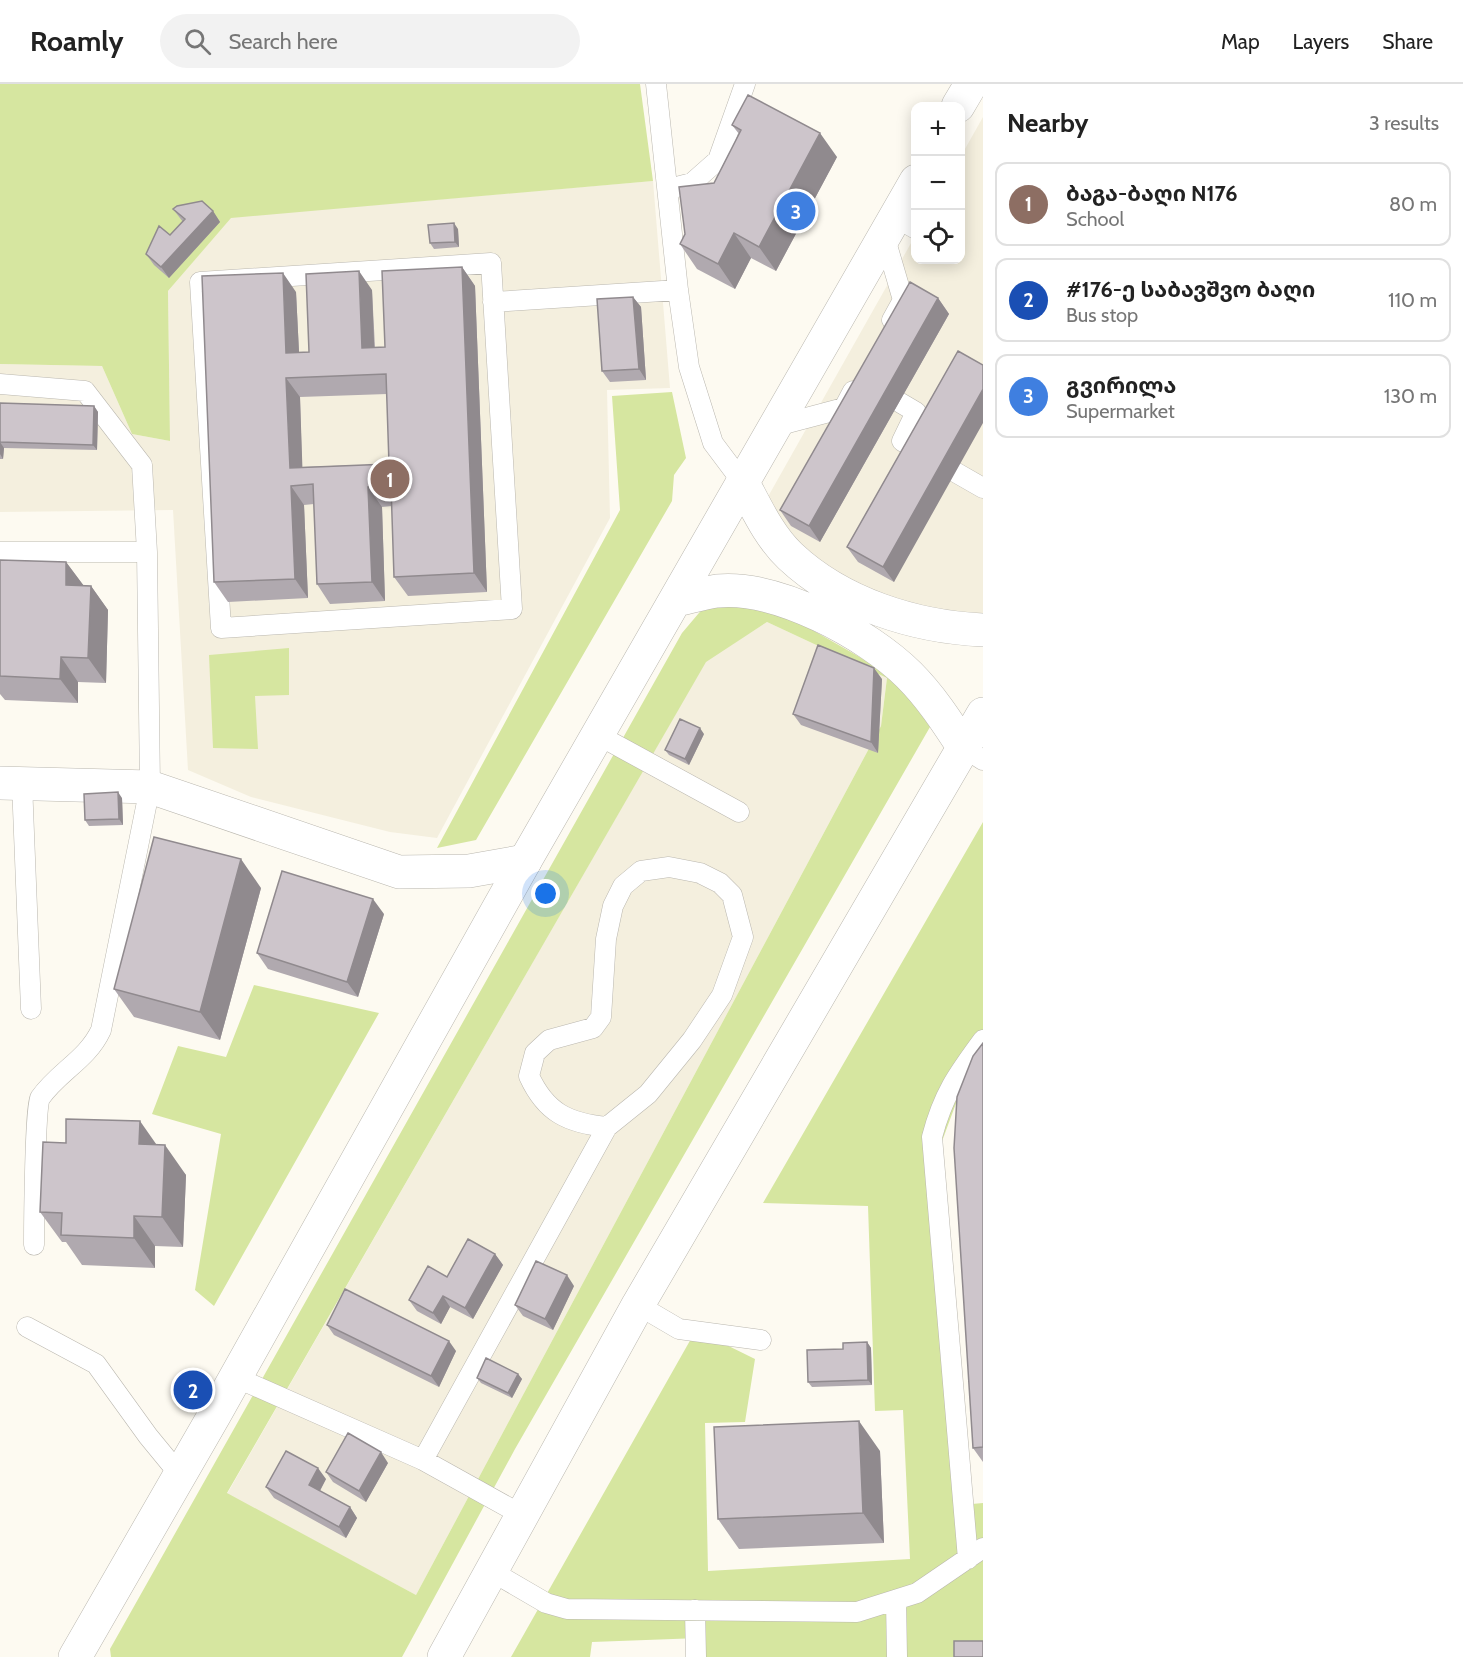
<!DOCTYPE html>
<html lang="en">
<head>
<meta charset="utf-8">
<style>
	:root { --surface:#fff; --page:#f2f2f2; --text:#222; --muted:#767676; --line:#e0e0e0; --accent:#0b8043 }
	body { margin:0; font-family:Cabin,"Noto Sans Georgian",sans-serif; background:var(--page); color:var(--text) }
	.controls { position:absolute; right:18px; top:18px; display:grid; overflow:hidden; border-radius:12px; box-shadow:0 3px 15px #0003 }
	.controls button { width:54px; height:54px; display:grid; place-items:center; padding:0; border:0; border-bottom:2px solid var(--line); background:var(--surface); color:var(--text); font:30px sans-serif }
	.you { position:absolute; left:546px; top:810px; width:21px; height:21px; margin:-15px; border:4px solid #fff; border-radius:50%; background:#1a73e8; box-shadow:0 0 0 9px #1a73e833 }
	.badge { display:grid; place-items:center; width:39px; height:39px; border-radius:50%; background:var(--accent); color:#fff; font-size:20px; font-weight:700 }
	.pin { position:absolute; translate:-50% -50%; border:3px solid #fff; box-shadow:0 2px 6px #0006 }
	.list { margin:0; padding:0; list-style:none }
	h2 { display:flex; justify-content:space-between; align-items:center; height:78px; margin:0; padding:0 24px; font-size:26px }
	h2 small { font-size:20px; font-weight:400; color:var(--muted) }
	.list li { display:grid; grid-template-columns:39px 1fr auto; gap:18px; align-items:center; box-sizing:border-box; height:84px; margin:0 12px 12px; padding:0 12px; border:2px solid var(--line); border-radius:12px }
	.list b { display:block; font-size:22px; white-space:nowrap }
	.list p { margin:0; font-size:20px; white-space:nowrap; color:var(--muted) }
	.list em { font-size:20px; font-style:normal; color:var(--muted) }
	.icon { flex:none; width:33px; height:33px; fill:none; stroke:currentColor; stroke-width:2; stroke-linecap:round; stroke-linejoin:round }
	.map { position:relative; flex:none; width:983px; height:1573px; overflow:hidden }
	header { display:flex; align-items:center; gap:36px; box-sizing:border-box; height:84px; padding:0 30px; background:var(--surface); border-bottom:2px solid var(--line) }
	header strong { font-size:28px }
	nav { display:flex; gap:33px; margin-inline-start:auto; font-size:21px }
	.search { width:420px; height:54px; background:var(--page); display:flex; align-items:center; gap:15px; box-sizing:border-box; padding:0 21px; border-radius:33px; color:var(--muted); font-size:22px }
	main { display:flex }
	aside { flex:1; background:var(--surface) }
	.map>svg:first-child { display:block }
</style>
</head>
<body>
<header>
<strong>Roamly</strong>
<div class="search"><svg class="icon" aria-label="search" viewBox="0 0 24 24"><circle cx="10" cy="10" r="6"/><path d="M15 15l6 6"/></svg>Search here</div>
<nav><a>Map</a><a>Layers</a><a>Share</a></nav>
</header>
<main>
<div class="map">
<svg width="983" height="1573" viewBox="0 0 983 1573">
	<rect width="100%" height="100%" fill="#fdfaf1"/>
	<path fill="#f4efde" d="M 983,33 L 983,532 L 924,528 L 867,506 L 816,478 L 765,418 L 915,152 L 916,176 L 960,176 L 961,72 Z
		M 653,97 L 670,304 L 607,306 L 610,434 L 437,754 L 390,748 L 251,713 L 188,686 L 173,426 L 0,428 L 0,280 L 102,282 L 132,350 L 170,357 L 168,207 L 231,133 Z
		M 767,538 L 887,594 L 881,642 L 416,1511 L 227,1410 L 706,577 Z"/>
	<path fill="#d6e6a0" fill-rule="evenodd" d="M 0,0 L 640,0 L 653,97 L 231,134 L 168,207 L 170,357 L 132,350 L 102,282 L 0,280 Z
		M 672,308 L 686,374 L 674,391 L 672,417 L 476,756 L 437,764 L 620,426 L 612,312 Z
		M 736,518 L 788,532 L 877,583 L 904,603 L 930,643 L 515,1365 L 402,1573 L 111,1573 L 110,1565 L 682,549 L 704,523 ZM 767,538 L 887,594 L 881,642 L 416,1511 L 227,1409 L 706,578 Z
		M 289,564 L 289,611 L 255,612 L 258,665 L 213,664 L 209,571 Z
		M 983,738 L 983,980 L 962,1003 L 941,1060 L 972,1420 L 983,1419 L 983,1573 L 701,1573 L 700,1554 L 592,1558 L 590,1573 L 511,1573 L 696,1246 L 755,1275 L 745,1338 L 705,1339 L 708,1487 L 910,1475 L 903,1326 L 875,1327 L 868,1122 L 763,1119 Z
		M 254,901 L 379,929 L 214,1222 L 195,1206 L 221,1050 L 152,1030 L 178,962 L 226,973 Z"/>
	<g fill="none" stroke-linecap="round" stroke-linejoin="round">
		<defs>
			<path id="lane" d="M 656,0 L 678,206 L 689,283 L 713,359 L 743,399
				M 669,105 L 692,99 L 718,76 L 745,0
				M 895,133 L 916,145
				M 884,151 L 903,216 L 892,236
				M 491,179 L 512,525 L 221,544 L 200,198 Z
				M 493,218 L 678,206
				M 0,300 L 85,307 L 142,381 L 147,468 L 150,703 L 101,946 C 87,976 59,987 40,1014 C 35,1021 34,1142 34,1161
				M 899,318 L 916,328 L 902,357 L 920,368
				M 776,342 L 844,324 L 853,307
				M 955,388 L 983,404
				M 0,468 L 147,468
				M 598,651 L 739,728
				M 964,664 L 983,676
				M 22,699 L 31,925
				M 638,1221 L 679,1245 L 761,1256
				M 27,1243 L 96,1280 L 148,1352 L 180,1391
				M 235,1293 L 423,1376 L 522,1431
				M 423,1376 L 607,1043 L 648,1010 L 692,956 L 722,911 L 743,853 L 732,811 L 720,799 L 700,789 L 669,783 L 641,787 L 623,802 L 613,822 L 606,855 L 601,933 L 593,944 L 549,956 L 535,969 L 529,992 C 546,1029 568,1039 607,1043
				M 968,1475 L 932,1053 C 943,1011 957,991 983,956
				M 491,1487 L 546,1519 L 567,1525 L 857,1528 L 917,1509 L 983,1464
				M 896,1516 L 897,1573
				M 695,1526 L 696,1573"/>
			<path id="street" d="M 0,699 L 150,703 L 399,788 L 469,787 L 525,777"/>
			<path id="secondary" d="M 958,22 L 971,0
				M 743,399 C 757,425 769,452 790,472 C 841,520 915,543 983,546
				M 677,516 C 690,513 704,509 717,507 C 777,501 868,550 909,591 C 931,613 947,638 964,664
				M 75,1573 L 215,1330 L 525,777 L 916,97
				M 444,1573 L 638,1221 L 983,630"/>
		</defs>
		<use href="#lane" stroke="#bab7af" stroke-width="21"/>
		<use href="#street" stroke="#bab7af" stroke-width="34"/>
		<use href="#secondary" stroke="#bab7af" stroke-width="34"/>
		<use href="#lane" stroke="#fff" stroke-width="20"/>
		<use href="#street" stroke="#fff" stroke-width="33"/>
		<use href="#secondary" stroke="#fff" stroke-width="33"/>
	</g>
	<path fill="#b0a9af" fill-rule="evenodd" d="M 732,41 L 837,73 L 776,187 L 751,174 L 735,205 L 697,185 L 680,160 L 714,99 L 739,50 Z
		M 173,125 L 213,127 L 220,138 L 169,194 L 154,181 L 146,170 L 170,151 L 183,138 Z
		M 458,145 L 459,163 L 434,165 L 430,159 Z
		M 462,183 L 475,202 L 487,508 L 408,512 L 394,493 L 392,422 L 382,423 L 385,517 L 330,520 L 317,500 L 314,420 L 304,421 L 308,514 L 228,518 L 214,498 L 296,208 L 299,268 L 309,268 L 372,206 L 375,263 L 385,263 ZM 387,310 L 389,380 L 302,383 L 300,313 Z
		M 633,213 L 641,223 L 646,296 L 610,298 L 602,287 Z
		M 938,214 L 949,230 L 820,458 L 791,442 L 780,426 Z
		M 958,267 L 894,498 L 858,478 L 847,463 Z
		M 0,319 L 94,322 L 98,328 L 97,366 L 4,364 L 3,375 L 0,375 Z
		M 0,476 L 66,478 L 83,501 L 91,502 L 108,526 L 106,599 L 78,598 L 78,619 L 5,616 L 0,610 Z
		M 882,595 L 878,669 L 801,641 L 793,630 Z
		M 704,650 L 689,681 L 669,671 L 665,666 Z
		M 122,714 L 123,741 L 89,742 L 85,736 Z
		M 261,804 L 220,956 L 134,933 L 114,905 Z
		M 384,830 L 358,913 L 268,885 L 257,869 Z
		M 983,959 L 983,1378 L 973,1364 Z
		M 156,1061 L 186,1091 L 183,1163 L 155,1162 L 155,1184 L 82,1181 L 66,1158 L 62,1158 L 40,1128 Z
		M 495,1170 L 503,1181 L 473,1235 L 450,1223 L 441,1240 L 417,1227 L 409,1216 L 447,1193 Z
		M 574,1202 L 553,1246 L 523,1232 L 515,1221 Z
		M 327,1241 L 456,1267 L 439,1303 L 334,1251 Z
		M 867,1258 L 871,1264 L 872,1301 L 812,1303 L 808,1298 L 843,1265 Z
		M 518,1290 L 522,1295 L 512,1314 L 481,1299 L 477,1294 Z
		M 880,1367 L 884,1459 L 739,1465 L 718,1435 Z
		M 388,1379 L 366,1418 L 333,1398 L 326,1388 Z
		M 326,1395 L 320,1407 L 350,1423 L 357,1434 L 346,1454 L 274,1414 L 266,1403 Z"/>
	<path fill="#908a8e" d="M 820,49 L 837,73 L 776,187 L 759,163 Z
		M 213,127 L 220,138 L 169,194 L 161,183 Z
		M 454,139 L 458,145 L 459,163 L 455,158 Z
		M 734,149 L 751,174 L 735,205 L 718,180 Z
		M 462,183 L 475,202 L 487,508 L 474,489 Z
		M 359,187 L 372,206 L 375,283 L 362,264 Z
		M 283,189 L 296,208 L 300,288 L 286,269 Z
		M 633,213 L 641,223 L 646,296 L 639,285 Z
		M 938,214 L 949,230 L 820,458 L 809,442 Z
		M 286,294 L 300,313 L 303,401 L 290,384 Z
		M 983,305 L 983,339 L 894,498 L 883,483 Z
		M 94,322 L 98,328 L 97,366 L 93,361 Z
		M 0,358 L 4,364 L 3,375 L 0,370 Z
		M 291,402 L 304,421 L 308,514 L 295,495 Z
		M 368,403 L 382,423 L 385,517 L 372,498 Z
		M 66,478 L 84,502 L 66,501 Z
		M 91,502 L 108,526 L 106,599 L 88,574 Z
		M 61,573 L 78,598 L 78,619 L 60,595 Z
		M 874,584 L 882,595 L 878,669 L 871,658 Z
		M 700,644 L 704,650 L 689,681 L 685,675 Z
		M 118,708 L 122,714 L 123,741 L 119,735 Z
		M 241,775 L 261,804 L 220,956 L 200,928 Z
		M 373,815 L 384,830 L 358,913 L 347,898 Z
		M 140,1037 L 161,1067 L 139,1060 Z
		M 165,1061 L 186,1091 L 183,1163 L 162,1133 Z
		M 134,1132 L 155,1162 L 155,1184 L 134,1154 Z
		M 495,1170 L 503,1181 L 473,1235 L 465,1224 Z
		M 567,1191 L 574,1202 L 553,1246 L 545,1235 Z
		M 443,1212 L 450,1223 L 441,1240 L 433,1229 Z
		M 449,1257 L 456,1267 L 439,1303 L 431,1292 Z
		M 867,1258 L 871,1264 L 872,1301 L 868,1296 Z
		M 518,1290 L 522,1295 L 512,1314 L 508,1309 Z
		M 859,1337 L 880,1367 L 884,1459 L 863,1429 Z
		M 381,1368 L 388,1379 L 366,1418 L 359,1407 Z
		M 318,1384 L 326,1395 L 317,1412 L 309,1401 Z
		M 350,1423 L 357,1434 L 346,1454 L 339,1443 Z"/>
	<path fill="#cdc5cb" stroke="#908a8e" stroke-width="1.5" fill-rule="evenodd" d="M 748,11 L 820,49 L 759,163 L 734,149 L 718,180 L 680,160 L 685,150 L 679,103 L 714,99 L 741,46 L 732,41 Z
		M 202,117 L 213,127 L 161,183 L 146,170 L 159,142 L 170,151 L 185,135 L 173,125 L 177,122 Z
		M 454,139 L 455,158 L 430,159 L 428,141 Z
		M 462,183 L 474,489 L 394,493 L 391,402 L 368,403 L 372,498 L 317,500 L 313,400 L 291,402 L 295,495 L 214,498 L 202,192 L 283,189 L 286,269 L 309,268 L 306,190 L 359,187 L 362,264 L 385,263 L 382,187 ZM 386,290 L 389,380 L 290,384 L 286,294 Z
		M 910,198 L 938,214 L 809,442 L 780,426 Z
		M 633,213 L 639,285 L 602,287 L 597,215 Z
		M 958,267 L 983,281 L 983,305 L 883,483 L 847,463 Z
		M 0,319 L 94,322 L 93,361 L 0,358 Z
		M 0,476 L 66,478 L 66,501 L 91,502 L 88,574 L 61,573 L 60,595 L 0,592 Z
		M 818,561 L 874,584 L 871,658 L 793,630 Z
		M 680,635 L 700,644 L 685,675 L 665,666 Z
		M 118,708 L 119,735 L 85,736 L 84,710 Z
		M 154,753 L 241,775 L 200,928 L 114,905 Z
		M 282,787 L 373,815 L 347,898 L 257,869 Z
		M 983,959 L 983,1363 L 973,1364 L 954,1064 L 957,1013 L 973,972 Z
		M 66,1035 L 140,1037 L 139,1060 L 165,1061 L 162,1133 L 134,1132 L 134,1154 L 61,1151 L 62,1129 L 40,1128 L 43,1058 L 66,1059 Z
		M 468,1155 L 495,1170 L 465,1224 L 443,1212 L 433,1229 L 409,1216 L 428,1182 L 447,1193 Z
		M 536,1177 L 567,1191 L 545,1235 L 515,1221 Z
		M 345,1205 L 449,1257 L 431,1292 L 327,1241 Z
		M 867,1258 L 868,1296 L 808,1298 L 807,1266 L 843,1265 L 843,1259 Z
		M 486,1274 L 518,1290 L 508,1309 L 477,1294 Z
		M 859,1337 L 863,1429 L 718,1435 L 714,1343 Z
		M 348,1349 L 381,1368 L 359,1407 L 326,1388 Z
		M 286,1367 L 318,1384 L 309,1401 L 350,1423 L 339,1443 L 266,1403 Z
		M 954,1557 L 983,1557 L 983,1573 L 954,1573 Z"/>
</svg>
<div class="controls">
<button>+</button>
<button>−</button>
<button><svg class="icon" aria-label="locate" viewBox="0 0 24 24"><circle cx="12" cy="12" r="6"/><path d="M12 2v4M12 18v4M2 12h4M18 12h4"/></svg></button>
</div>
<div class="you"></div>
<div class="pin badge" style="left:390px;top:395px;background:#8d6e63">1</div>
<div class="pin badge" style="left:193px;top:1306px;background:#1a4fb4">2</div>
<div class="pin badge" style="left:796px;top:127px;background:#3f7fe0">3</div>
</div>
<aside>
<h2>Nearby<small>3 results</small></h2>
<ul class="list">
<li><span class="badge" style="background:#8d6e63">1</span><div><b>ბაგა-ბაღი N176</b><p>School</p></div><em>80 m</em></li>
<li><span class="badge" style="background:#1a4fb4">2</span><div><b>#176-ე საბავშვო ბაღი</b><p>Bus stop</p></div><em>110 m</em></li>
<li><span class="badge" style="background:#3f7fe0">3</span><div><b>გვირილა</b><p>Supermarket</p></div><em>130 m</em></li>
</ul>
</aside>
</main>
</body>
</html>
